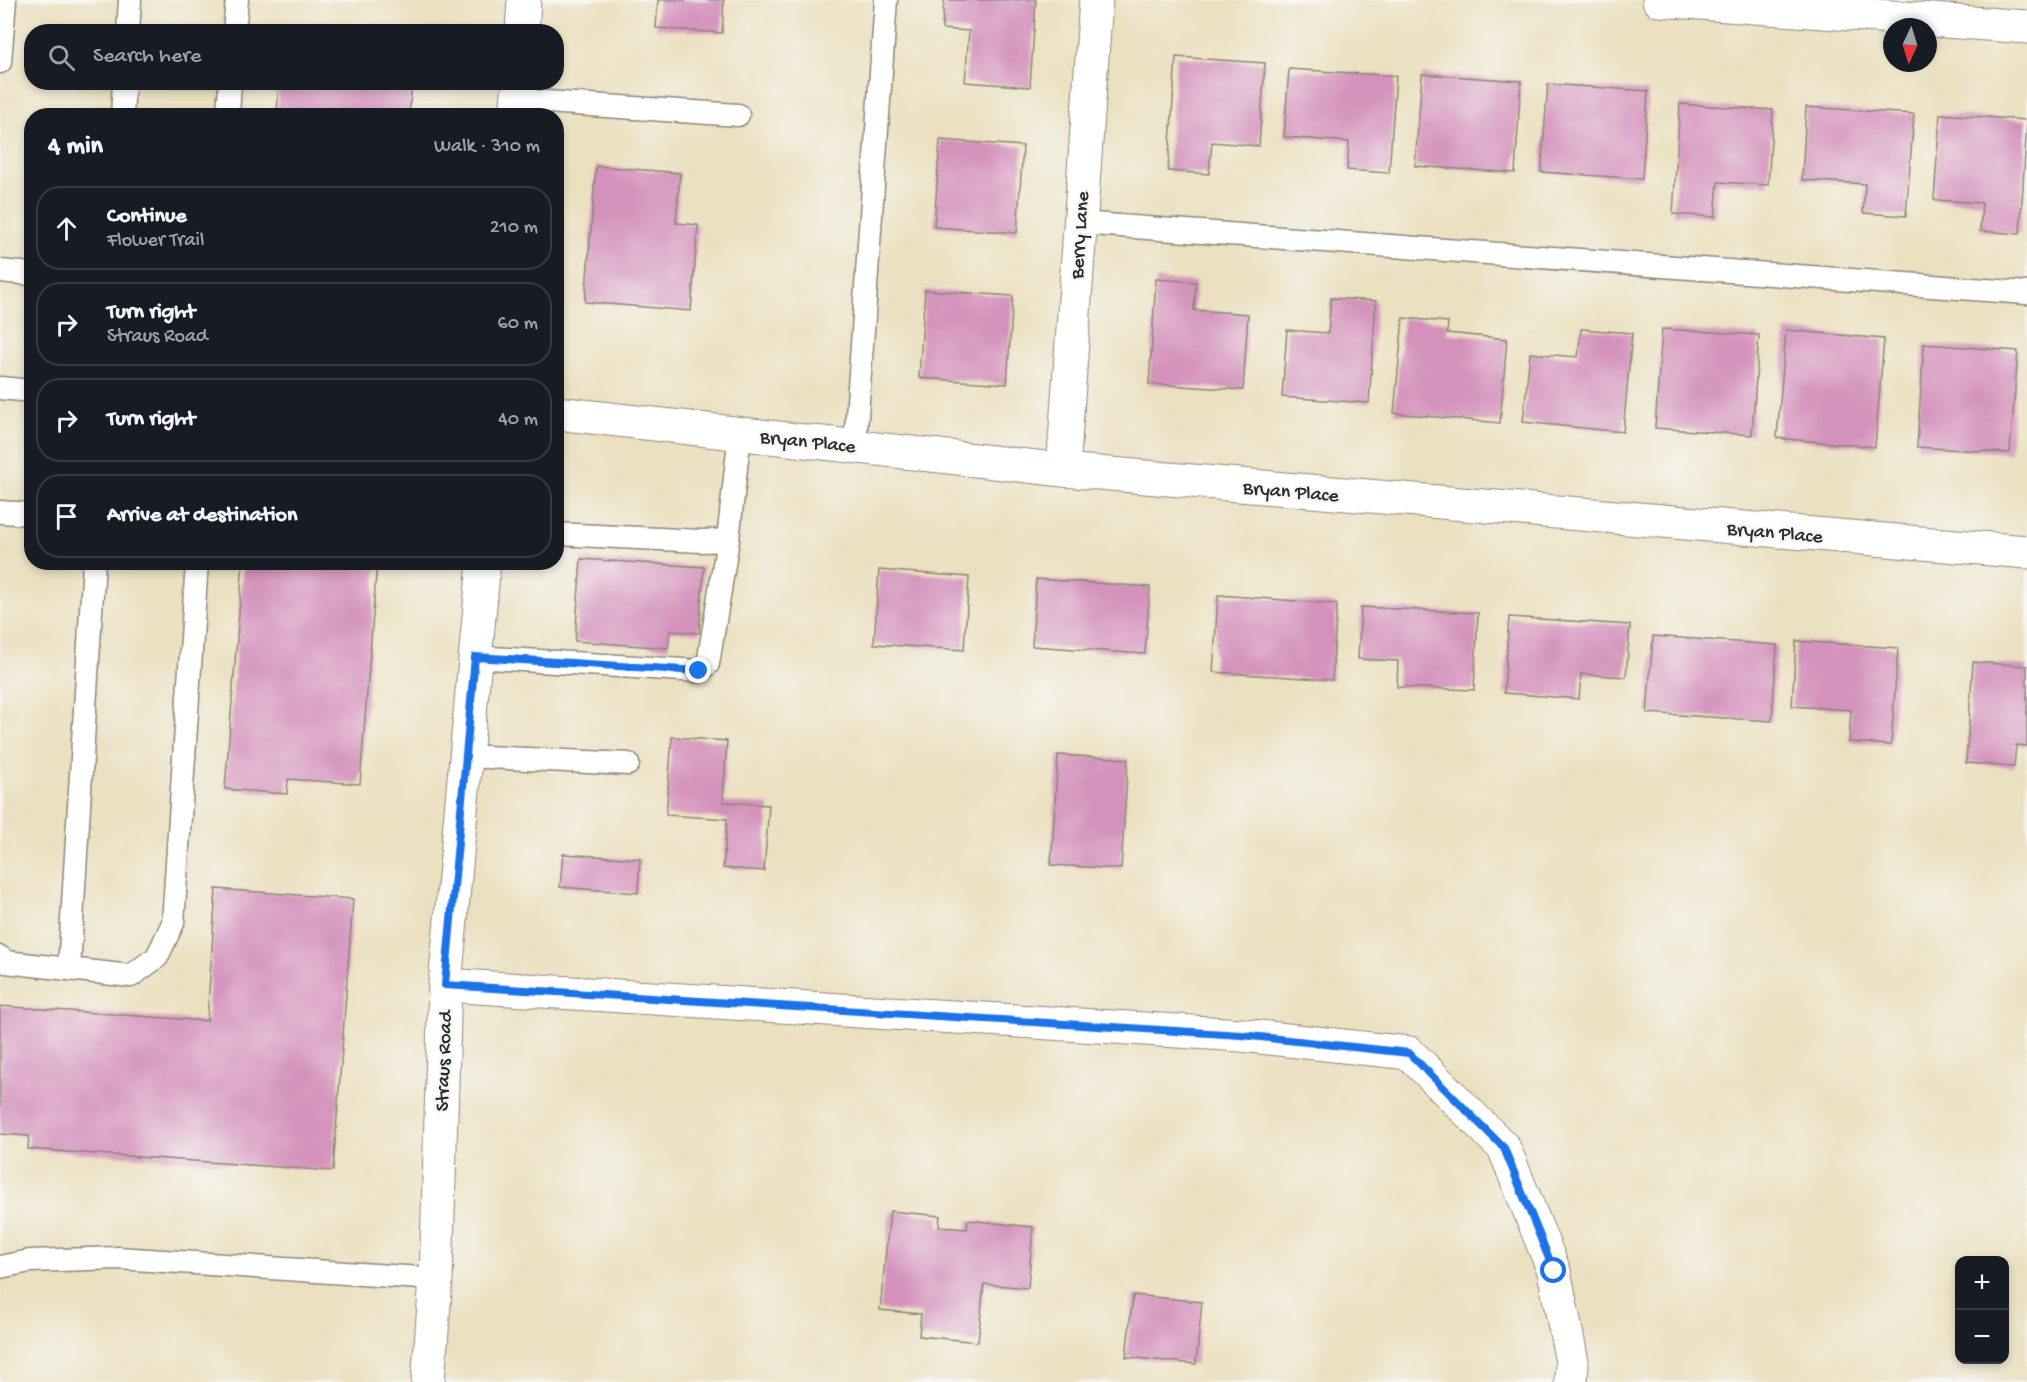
<!DOCTYPE html>
<html lang="en">
<head>
<meta charset="utf-8">
<style>
	:root { --surface:#171b24; --page:#242831; --text:#f1f3f6; --muted:#9ea1a6; --line:#363941 }
	body { margin:0; font-family:"Gochi Hand",sans-serif; background:var(--page); color:var(--text) }
	.controls { position:absolute; right:18px; bottom:18px; display:grid; overflow:hidden; border-radius:12px; box-shadow:0 3px 9px #0003 }
	.controls button { width:54px; height:54px; display:grid; place-items:center; padding:0; border:0; border-bottom:2px solid var(--line); background:var(--surface); color:var(--text); font:30px sans-serif }
	.compass { position:absolute; left:1883px; top:18px; width:54px; height:54px; border-radius:50%; background:var(--surface); box-shadow:0 3px 9px #0003; rotate:184deg }
	.stop { position:absolute; width:18px; height:18px; margin:-14px; border:4px solid #1a73e8; border-radius:50%; background:#fff }
	.stop.end { background:#1a73e8; border-color:#fff; box-shadow:0 2px 6px #0008 }
	.list { margin:0; padding:0; list-style:none }
	h2 { display:flex; justify-content:space-between; align-items:center; height:78px; margin:0; padding:0 24px; font-size:26px }
	h2 small { font-size:20px; font-weight:400; color:var(--muted) }
	.list li { display:grid; grid-template-columns:39px 1fr auto; gap:18px; align-items:center; box-sizing:border-box; height:84px; margin:0 12px 12px; padding:0 12px; border:2px solid var(--line); border-radius:24px }
	.list b { display:block; font-size:22px; white-space:nowrap }
	.list p { margin:0; font-size:20px; white-space:nowrap; color:var(--muted) }
	.list em { font-size:20px; font-style:normal; color:var(--muted) }
	.icon { flex:none; width:33px; height:33px; fill:none; stroke:currentColor; stroke-width:2; stroke-linecap:round; stroke-linejoin:round }
	.map { position:relative; flex:none; width:2027px; height:1382px; overflow:hidden }
	.search { position:absolute; background:var(--surface); box-shadow:0 3px 9px #0003; left:24px; top:24px; width:540px; height:66px; display:flex; align-items:center; gap:15px; box-sizing:border-box; padding:0 21px; border-radius:24px; color:var(--muted); font-size:22px }
	.panel { position:absolute; background:var(--surface); box-shadow:0 3px 9px #0003; left:24px; top:108px; width:540px; height:462px; border-radius:24px }
	.map>svg:first-child { display:block }
</style>
</head>
<body>
<div class="map">
<svg width="2027" height="1382" viewBox="0 0 2027 1382">
	<rect width="100%" height="100%" fill="#f6f6f2"/>
	<filter id="ink" filterUnits="userSpaceOnUse"><feTurbulence type="fractalNoise" baseFrequency=".0167" numOctaves="2"/><feDisplacementMap in="SourceGraphic" scale="12" xChannelSelector="R" yChannelSelector="G"/><feConvolveMatrix kernelMatrix="1 2 1 2 8 2 1 2 1" color-interpolation-filters="sRGB"/></filter>
	<filter id="wash" filterUnits="userSpaceOnUse"><feTurbulence type="fractalNoise" baseFrequency=".008" numOctaves="4" result="noise"/><feDisplacementMap in="SourceGraphic" scale="24" xChannelSelector="R" yChannelSelector="G"/><feGaussianBlur stdDeviation="1.35" result="paint"/><feColorMatrix in="noise" values="0 0 0 0 0 0 0 0 0 0 0 0 0 0 0 0 0 1.4 0 .05"/><feComposite in="paint" operator="in"/></filter>
	<g filter="url(#wash)">
		<rect width="100%" height="100%" fill="#ebe0c0"/>
		<g id="blocks">
			<path fill="#d491bb" d="M 658,0 L 724,0 L 722,33 L 656,28 Z
				M 944,0 L 1036,0 L 1030,87 L 965,82 L 969,31 L 942,29 Z
				M 1176,57 L 1265,63 L 1259,146 L 1212,142 L 1209,174 L 1168,171 Z
				M 1289,69 L 1396,76 L 1389,173 L 1347,170 L 1349,142 L 1284,137 Z
				M 1422,74 L 1521,81 L 1515,173 L 1415,166 Z
				M 279,82 L 412,82 L 409,116 L 277,116 Z
				M 1548,84 L 1648,91 L 1642,179 L 1541,172 Z
				M 1680,104 L 1773,110 L 1768,185 L 1718,182 L 1715,217 L 1673,214 Z
				M 1806,107 L 1914,114 L 1906,216 L 1863,213 L 1865,184 L 1802,180 Z
				M 1940,114 L 2027,120 L 2020,234 L 1980,231 L 1982,203 L 1934,200 Z
				M 940,140 L 1023,146 L 1017,233 L 934,227 Z
				M 596,166 L 680,173 L 676,223 L 698,225 L 691,311 L 585,302 Z
				M 1156,279 L 1196,282 L 1194,310 L 1248,314 L 1243,390 L 1149,384 Z
				M 925,290 L 1013,296 L 1007,384 L 919,378 Z
				M 1331,298 L 1376,301 L 1369,403 L 1282,397 L 1287,330 L 1328,333 Z
				M 1403,318 L 1448,322 L 1447,333 L 1507,339 L 1500,423 L 1394,413 Z
				M 1581,329 L 1632,333 L 1623,432 L 1523,422 L 1530,353 L 1578,357 Z
				M 1662,329 L 1759,335 L 1752,435 L 1655,428 Z
				M 1786,330 L 1884,339 L 1875,447 L 1777,438 Z
				M 1924,344 L 2018,351 L 2010,453 L 1917,447 Z
				M 581,559 L 704,567 L 699,633 L 670,631 L 668,648 L 575,641 Z
				M 243,562 L 377,562 L 360,784 L 288,779 L 287,794 L 225,789 Z
				M 879,570 L 969,577 L 964,650 L 874,644 Z
				M 1036,579 L 1150,587 L 1145,654 L 1032,646 Z
				M 1218,595 L 1337,604 L 1332,680 L 1213,672 Z
				M 1361,607 L 1478,613 L 1474,690 L 1397,687 L 1398,661 L 1358,659 Z
				M 1509,617 L 1630,625 L 1626,677 L 1581,674 L 1579,699 L 1504,693 Z
				M 1653,636 L 1777,645 L 1772,721 L 1647,713 Z
				M 1796,641 L 1898,648 L 1891,745 L 1849,742 L 1851,710 L 1792,706 Z
				M 1973,662 L 2027,666 L 2027,746 L 2016,745 L 2014,767 L 1966,763 Z
				M 672,737 L 727,741 L 723,802 L 769,805 L 764,871 L 723,868 L 727,819 L 666,815 Z
				M 1058,755 L 1128,759 L 1121,869 L 1051,865 Z
				M 563,854 L 640,859 L 638,893 L 560,887 Z
				M 216,889 L 353,899 L 333,1171 L 28,1149 L 29,1136 L 0,1134 L 0,1006 L 207,1021 Z
				M 890,1211 L 940,1216 L 939,1227 L 967,1229 L 968,1220 L 1033,1227 L 1028,1288 L 984,1284 L 978,1342 L 919,1336 L 921,1314 L 880,1310 Z
				M 1133,1295 L 1202,1302 L 1196,1364 L 1126,1357 Z"/>
		</g>
	</g>
	<g filter="url(#ink)">
		<use href="#blocks" fill-opacity="0" stroke="#8b8676" stroke-width="1.5"/>
		<g fill="none" stroke-linecap="round" stroke-linejoin="round">
			<defs>
				<path id="service" d="M 128,32 L 130,0
					M 234,32 L 237,0
					M 0,62 L 5,0
					M 517,100 L 738,115
					M 122,116 L 124,82
					M 228,116 L 230,82
					M 1079,223 L 2027,293
					M 0,271 L 32,274
					M 0,388 L 32,391
					M 855,445 L 886,0
					M 0,512 L 32,514
					M 728,540 L 740,433
					M 475,657 L 699,671 L 708,664 L 728,540 L 701,541 L 556,534
					M 466,756 L 628,764
					M 0,957 L 6,962 L 131,976 L 157,957 L 173,923 L 197,562
					M 69,969 L 94,562
					M 0,1267 L 30,1261 L 118,1258 L 436,1279"/>
				<path id="minor" d="M 1659,0 L 2027,27
					M 556,413 L 1063,470 L 2027,552
					M 1063,470 L 1096,0
					M 445,985 L 1241,1035 L 1409,1053 L 1504,1148 L 1554,1271 L 1572,1362 L 1571,1382"/>
				<path id="tertiary" d="M 522,32 L 524,0
					M 516,116 L 519,82
					M 428,1382 L 436,1279 L 445,985 L 484,562"/>
			</defs>
			<use href="#service" stroke="#8b8676" stroke-width="25"/>
			<use href="#minor" stroke="#8b8676" stroke-width="35"/>
			<use href="#tertiary" stroke="#8b8676" stroke-width="35"/>
			<use href="#service" stroke="#fff" stroke-width="22"/>
			<use href="#minor" stroke="#fff" stroke-width="33"/>
			<use href="#tertiary" stroke="#fff" stroke-width="33"/>
		</g>
	</g>
	<g fill="none" stroke-linecap="round" stroke-linejoin="round" filter="url(#ink)">
		<path stroke="#1a73e8" stroke-width="8" d="M 699,671 L 475,657 L 445,985 L 1241,1035 L 1409,1053 L 1504,1148 L 1554,1271"/>
	</g>
	<g text-anchor="middle" stroke-width="4.5" stroke-linejoin="round" paint-order="stroke">
		<g font-size="20" fill="#2b2b2b" stroke="#f6f6f2">
			<text transform="translate(1078 235) rotate(-86)" y="7">Berry Lane</text>
			<text transform="translate(808 440) rotate(6)" y="7">Bryan Place</text>
			<text transform="translate(1291 490) rotate(5)" y="7">Bryan Place</text>
			<text transform="translate(1775 531) rotate(5)" y="7">Bryan Place</text>
			<text transform="translate(442 1061) rotate(-88)" y="7">Straus Road</text>
		</g>
	</g>
</svg>
<div class="controls">
<button>+</button>
<button>−</button>
</div>
<svg class="compass" viewBox="-18 -18 36 36"><path d="M0-13l5 13h-10z" fill="#e53935"/><path d="M0 13l5-13h-10z" fill="#9ea1a6"/></svg>
<div class="stop" style="left:1554px;top:1271px"></div>
<div class="stop end" style="left:699px;top:671px"></div>
<div class="search"><svg class="icon" aria-label="search" viewBox="0 0 24 24"><circle cx="10" cy="10" r="6"/><path d="M15 15l6 6"/></svg>Search here</div>
<section class="panel">
<h2>4 min<small>Walk · 310 m</small></h2>
<ul class="list">
<li><svg class="icon" aria-label="ahead" viewBox="0 0 24 24"><path d="M12 20V5M6 11l6-6 6 6"/></svg><div><b>Continue</b><p>Flower Trail</p></div><em>210 m</em></li>
<li><svg class="icon" aria-label="right" viewBox="0 0 24 24"><path d="M7 20v-9h11M14 6l5 5-5 5"/></svg><div><b>Turn right</b><p>Straus Road</p></div><em>60 m</em></li>
<li><svg class="icon" aria-label="right" viewBox="0 0 24 24"><path d="M7 20v-9h11M14 6l5 5-5 5"/></svg><div><b>Turn right</b></div><em>40 m</em></li>
<li><svg class="icon" aria-label="arrive" viewBox="0 0 24 24"><path d="M6 21V4h12l-3 4 3 4H6"/></svg><div><b>Arrive at destination</b></div></li>
</ul>
</section>
</div>
</body>
</html>
